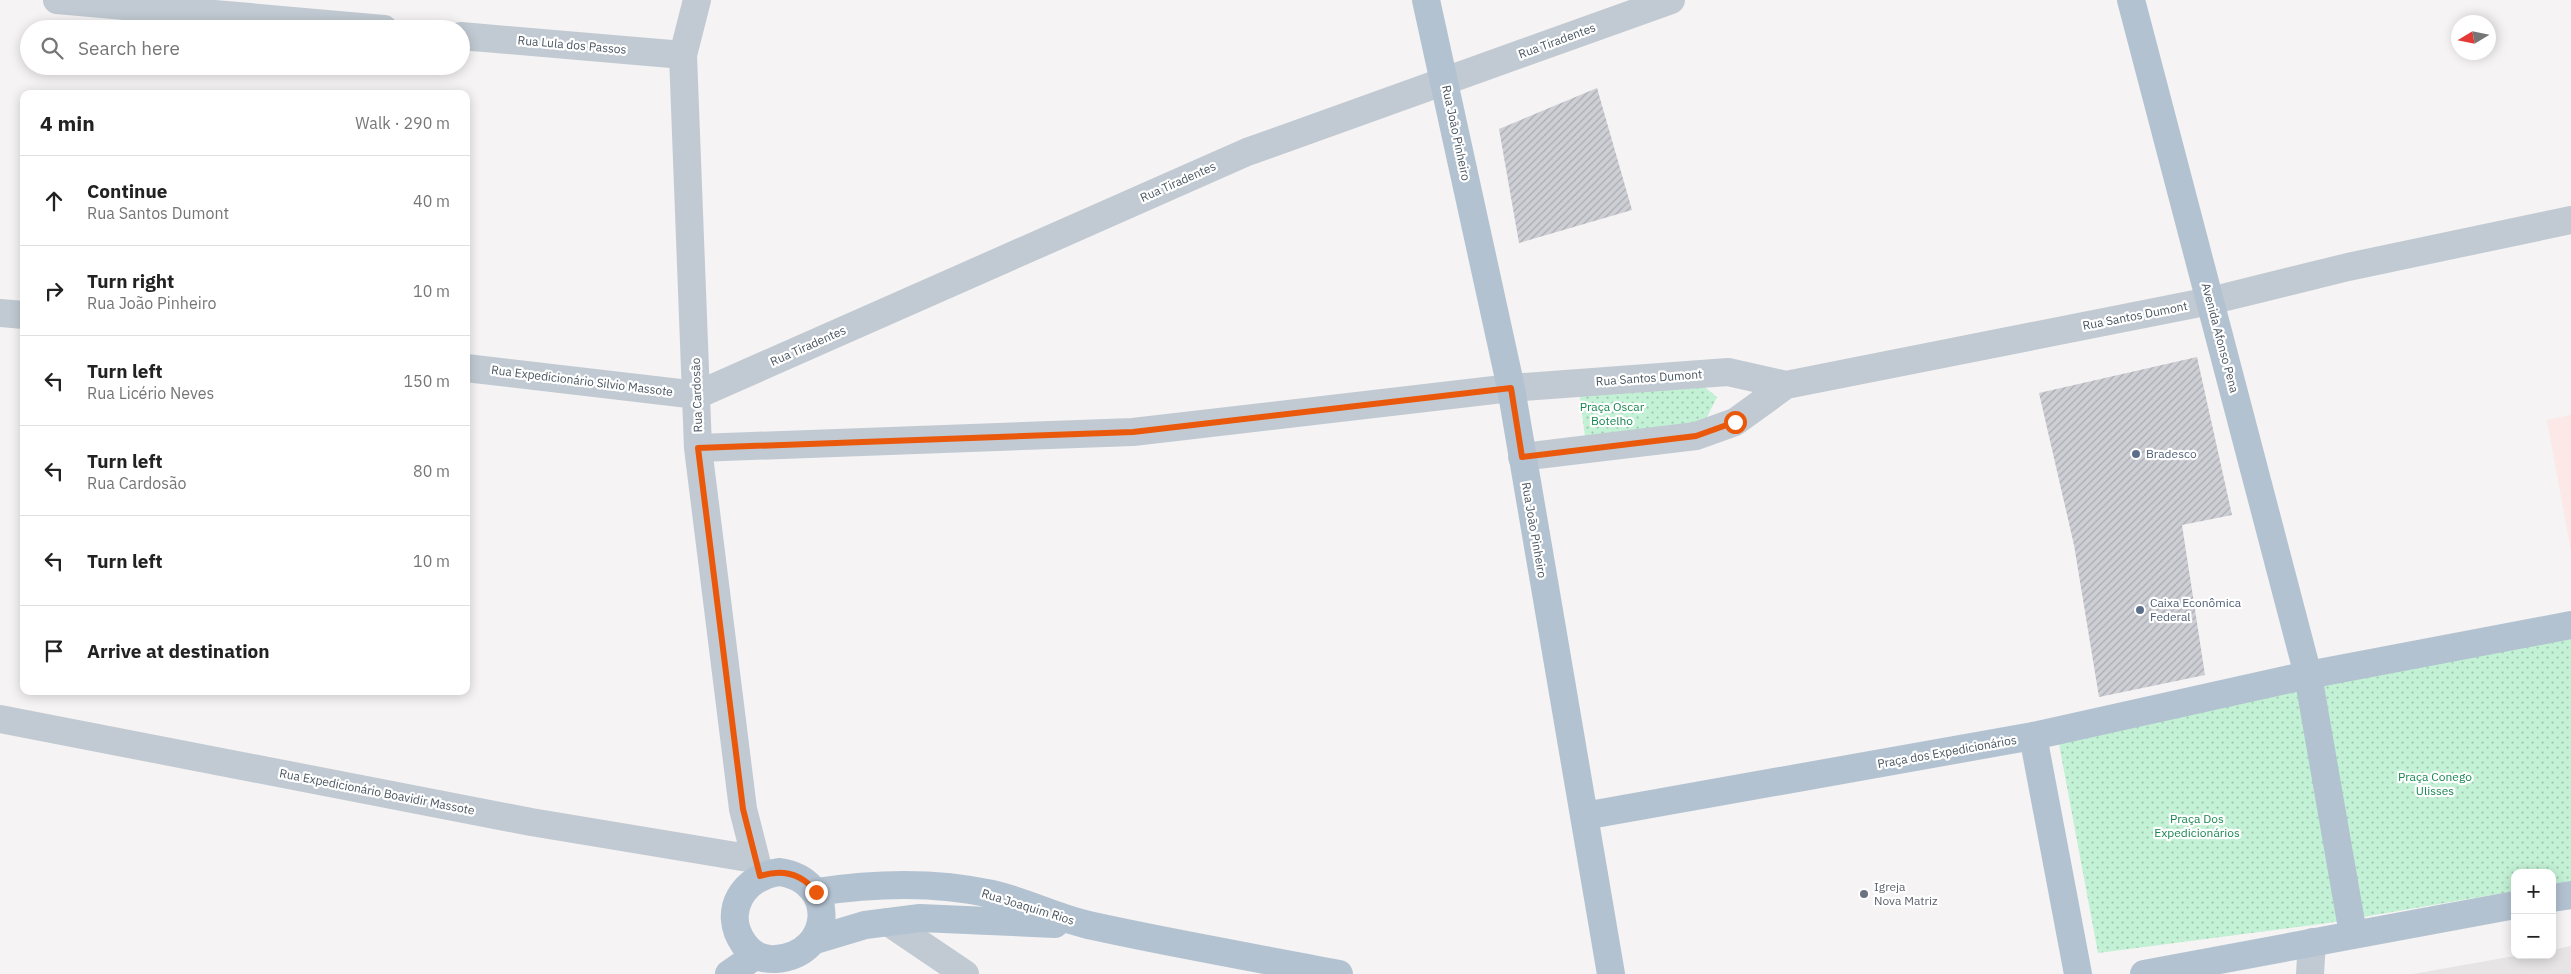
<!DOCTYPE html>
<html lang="en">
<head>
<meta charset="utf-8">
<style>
	:root { --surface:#fff; --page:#f6f6f6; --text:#222; --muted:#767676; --line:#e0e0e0 }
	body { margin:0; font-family:"IBM Plex Sans",sans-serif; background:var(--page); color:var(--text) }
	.controls { position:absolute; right:15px; bottom:15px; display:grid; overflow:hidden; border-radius:10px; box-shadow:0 2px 12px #0003 }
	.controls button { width:45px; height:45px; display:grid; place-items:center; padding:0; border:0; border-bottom:1px solid var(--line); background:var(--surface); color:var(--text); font:25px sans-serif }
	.compass { position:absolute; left:2451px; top:15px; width:45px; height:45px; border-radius:50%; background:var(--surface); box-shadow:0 2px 12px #0003; rotate:260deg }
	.stop { position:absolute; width:15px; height:15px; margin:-11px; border:4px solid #ea580c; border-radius:50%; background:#fff }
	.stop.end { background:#ea580c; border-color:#fff; box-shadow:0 1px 5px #0008 }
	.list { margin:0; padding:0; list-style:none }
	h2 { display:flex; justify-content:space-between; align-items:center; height:65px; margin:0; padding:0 20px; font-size:21px }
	h2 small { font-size:16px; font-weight:400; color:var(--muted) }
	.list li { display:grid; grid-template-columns:32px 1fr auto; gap:15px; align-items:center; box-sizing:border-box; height:90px; padding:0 20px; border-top:1px solid var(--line) }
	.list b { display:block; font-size:19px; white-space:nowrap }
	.list p { margin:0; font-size:16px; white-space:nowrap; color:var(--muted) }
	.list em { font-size:16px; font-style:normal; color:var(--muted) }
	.icon { flex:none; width:28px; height:28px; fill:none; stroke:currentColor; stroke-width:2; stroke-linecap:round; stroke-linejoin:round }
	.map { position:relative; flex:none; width:2571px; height:974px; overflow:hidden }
	.search { position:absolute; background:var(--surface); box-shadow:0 2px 12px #0003; left:20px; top:20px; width:450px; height:55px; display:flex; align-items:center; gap:12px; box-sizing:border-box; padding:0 18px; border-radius:28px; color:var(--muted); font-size:19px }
	.panel { position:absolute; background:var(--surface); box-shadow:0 2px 12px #0003; left:20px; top:90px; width:450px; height:605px; border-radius:10px }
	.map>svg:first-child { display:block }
</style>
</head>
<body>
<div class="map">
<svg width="2571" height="974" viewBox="0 0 2571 974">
	<defs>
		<pattern id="green-dots" width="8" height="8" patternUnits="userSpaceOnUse" patternTransform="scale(1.25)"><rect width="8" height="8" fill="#c3f1d5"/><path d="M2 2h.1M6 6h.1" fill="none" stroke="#a0c6b0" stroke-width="1.8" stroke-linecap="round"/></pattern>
		<pattern id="building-hatch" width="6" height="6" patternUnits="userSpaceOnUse" patternTransform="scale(1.25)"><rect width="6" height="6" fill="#cdcfd5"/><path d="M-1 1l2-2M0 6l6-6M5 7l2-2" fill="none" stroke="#a8abb0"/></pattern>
	</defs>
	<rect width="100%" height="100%" fill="#f5f3f3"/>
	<path fill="#e6e4e5" d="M 2571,946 L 2571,974 L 2413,974 L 2520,955 L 2552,955 L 2552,950 Z"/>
	<path fill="#fce8e6" d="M 2571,415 L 2571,551 L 2547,420 Z"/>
	<path fill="url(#green-dots)" d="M 1692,377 L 1717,397 L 1701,429 L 1586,444 L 1579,391 Z
		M 2571,639 L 2571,881 L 2552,884 L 2552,873 L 2515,873 L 2515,891 L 2328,923 L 2098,953 L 2059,744 L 2288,690 Z"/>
	<path fill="url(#building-hatch)" d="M 1597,88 L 1632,210 L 1519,243 L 1499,129 Z
		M 2197,357 L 2232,515 L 2182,525 L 2205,675 L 2099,697 L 2074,545 L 2039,393 Z"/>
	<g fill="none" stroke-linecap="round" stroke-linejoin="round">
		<path stroke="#c1cad2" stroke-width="28" d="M 57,0 L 384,29
			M 697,0 L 683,55 L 698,448 L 743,809 L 760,876
			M 461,36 L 683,55
			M 0,313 L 24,315
			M 466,368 L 697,395 L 1247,152 L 1671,0
			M 698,448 L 1133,432 L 1511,388 L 1728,372 L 1786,385 L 2210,301 L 2348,267 L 2571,220
			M 1522,457 L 1696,436 L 1735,422 L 1786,385
			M 0,719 L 531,822 L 754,859
			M 888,922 L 965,974
			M 2310,974 L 2312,942"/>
		<path stroke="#b3c2d1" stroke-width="28" d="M 1426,0 L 1511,388 L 1611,974
			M 2131,0 L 2308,675 L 2353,934
			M 2033,736 L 2078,974
			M 1584,816 L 2033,736 L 2308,675 L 2571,625
			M 780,872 C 838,881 834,954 776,959 C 762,960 752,955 744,944 C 721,911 744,876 780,872 Z
			M 816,892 C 875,883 934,881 992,894 C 1027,902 1059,919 1093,926 C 1175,944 1257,958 1339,974
			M 2552,898 L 2571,895
			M 815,940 L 865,925 L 920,918 L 1055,924
			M 729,974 L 755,956
			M 2144,974 L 2515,905"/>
	</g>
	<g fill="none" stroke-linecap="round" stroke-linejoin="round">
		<path stroke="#ea580c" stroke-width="6" d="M 816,892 C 801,873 782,869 760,876 L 743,809 L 698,448 L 1133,432 L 1511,388 L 1522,457 L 1696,436 L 1735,422"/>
	</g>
	<g fill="#5c6f8a" stroke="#fff" stroke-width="2">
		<circle cx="2136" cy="454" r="5"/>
		<circle cx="2140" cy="610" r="5"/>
	</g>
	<circle fill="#6b7280" stroke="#fff" stroke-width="2" cx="1864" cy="894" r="5"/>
	<g text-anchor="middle" stroke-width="4.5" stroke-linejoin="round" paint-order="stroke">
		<g font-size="12" fill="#4a5661" stroke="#fff">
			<text transform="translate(1557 41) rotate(-20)" y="4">Rua Tiradentes</text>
			<text transform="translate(572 45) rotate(5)" y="4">Rua Lula dos Passos</text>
			<text transform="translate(1456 133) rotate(78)" y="4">Rua João Pinheiro</text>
			<text transform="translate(1178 182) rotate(-24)" y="4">Rua Tiradentes</text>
			<text transform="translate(2135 316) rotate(-11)" y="4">Rua Santos Dumont</text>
			<text transform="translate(2220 338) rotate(75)" y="4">Avenida Afonso Pena</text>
			<text transform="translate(808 346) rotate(-24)" y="4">Rua Tiradentes</text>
			<text transform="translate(1649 378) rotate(-4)" y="4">Rua Santos Dumont</text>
			<text transform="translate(582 381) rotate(7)" y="4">Rua Expedicionário Silvio Massote</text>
			<text transform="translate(697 395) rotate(-92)" y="4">Rua Cardosão</text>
			<text transform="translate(1534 530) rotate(80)" y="4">Rua João Pinheiro</text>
			<text transform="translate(1947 752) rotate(-10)" y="4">Praça dos Expedicionários</text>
			<text transform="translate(377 792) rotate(11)" y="4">Rua Expedicionário Boavidir Massote</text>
			<text transform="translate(1028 907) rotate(17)" y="4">Rua Joaquim Rios</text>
		</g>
		<g font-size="12" fill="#17864f" stroke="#fff">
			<text x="1612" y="411">Praça Oscar<tspan x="1612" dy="14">Botelho</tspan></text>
			<text x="2435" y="781">Praça Conego<tspan x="2435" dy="14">Ulisses</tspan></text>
			<text x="2197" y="823">Praça Dos<tspan x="2197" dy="14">Expedicionários</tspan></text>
		</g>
		<g font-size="12" fill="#4e5e75" stroke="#fff" text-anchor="start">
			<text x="2146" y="458">Bradesco</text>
			<text x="2150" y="607">Caixa Econômica<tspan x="2150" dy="14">Federal</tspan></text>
		</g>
		<g font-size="12" fill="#5b616d" stroke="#fff" text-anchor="start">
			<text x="1874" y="891">Igreja<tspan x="1874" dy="14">Nova Matriz</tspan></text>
		</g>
	</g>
</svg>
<div class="controls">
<button>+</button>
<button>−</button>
</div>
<svg class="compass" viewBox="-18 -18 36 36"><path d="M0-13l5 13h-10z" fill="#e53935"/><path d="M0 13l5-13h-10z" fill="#767676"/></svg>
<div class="stop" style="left:1735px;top:422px"></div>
<div class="stop end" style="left:816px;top:892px"></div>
<div class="search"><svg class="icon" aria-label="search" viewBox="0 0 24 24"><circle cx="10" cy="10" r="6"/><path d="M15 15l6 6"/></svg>Search here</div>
<section class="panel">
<h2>4 min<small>Walk · 290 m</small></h2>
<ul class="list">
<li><svg class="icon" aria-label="ahead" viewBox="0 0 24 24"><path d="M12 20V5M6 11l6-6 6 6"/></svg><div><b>Continue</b><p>Rua Santos Dumont</p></div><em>40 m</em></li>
<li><svg class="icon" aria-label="right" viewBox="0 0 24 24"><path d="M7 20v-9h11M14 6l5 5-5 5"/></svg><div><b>Turn right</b><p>Rua João Pinheiro</p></div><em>10 m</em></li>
<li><svg class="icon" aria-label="left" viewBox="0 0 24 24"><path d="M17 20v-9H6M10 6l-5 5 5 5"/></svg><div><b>Turn left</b><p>Rua Licério Neves</p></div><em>150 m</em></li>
<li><svg class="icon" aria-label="left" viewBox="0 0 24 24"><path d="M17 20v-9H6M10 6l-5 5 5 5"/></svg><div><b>Turn left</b><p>Rua Cardosão</p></div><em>80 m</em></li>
<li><svg class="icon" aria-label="left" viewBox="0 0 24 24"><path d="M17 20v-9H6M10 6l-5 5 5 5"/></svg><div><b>Turn left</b></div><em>10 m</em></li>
<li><svg class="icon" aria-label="arrive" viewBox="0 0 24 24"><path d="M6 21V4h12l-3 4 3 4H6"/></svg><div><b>Arrive at destination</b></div></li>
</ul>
</section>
</div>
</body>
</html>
